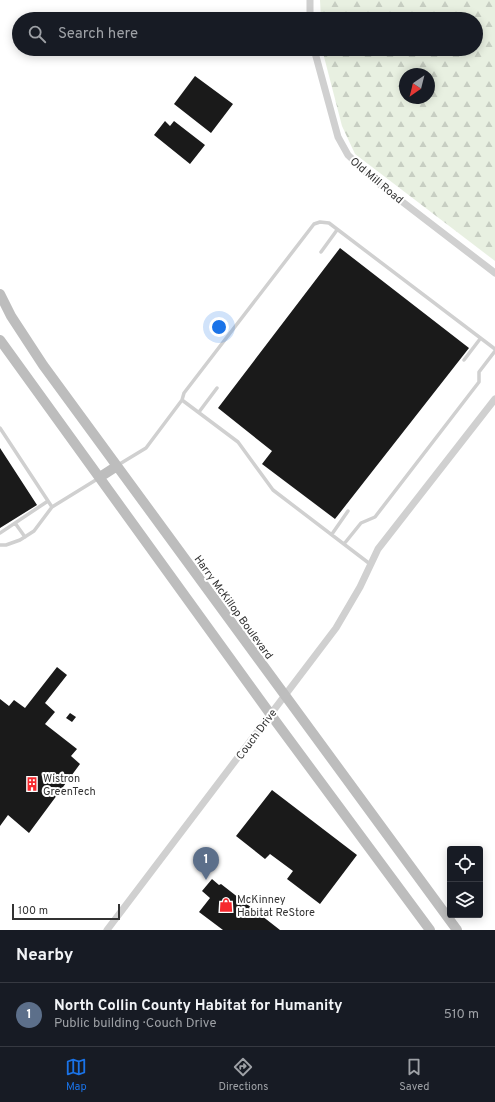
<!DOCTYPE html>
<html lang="en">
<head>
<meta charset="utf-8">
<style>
	:root { --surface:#171b24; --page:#242831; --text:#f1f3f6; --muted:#9ea1a6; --line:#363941; --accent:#1a73e8 }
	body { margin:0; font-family:Overpass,sans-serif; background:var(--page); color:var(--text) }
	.controls { position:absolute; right:12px; bottom:12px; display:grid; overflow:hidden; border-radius:4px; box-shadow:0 2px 10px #0003 }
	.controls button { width:36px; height:36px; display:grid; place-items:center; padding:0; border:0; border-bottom:1px solid var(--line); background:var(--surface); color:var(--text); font:20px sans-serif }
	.compass { position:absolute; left:399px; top:68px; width:36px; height:36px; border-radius:50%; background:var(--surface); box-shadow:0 2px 10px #0003; rotate:215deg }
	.scale { position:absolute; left:12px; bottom:10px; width:108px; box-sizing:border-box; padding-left:4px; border:2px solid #333; border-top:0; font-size:11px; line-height:14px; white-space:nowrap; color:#333; -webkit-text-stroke:3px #fff; paint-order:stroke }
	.you { position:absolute; left:219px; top:327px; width:14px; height:14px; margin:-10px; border:3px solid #fff; border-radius:50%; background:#1a73e8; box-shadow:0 0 0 6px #1a73e833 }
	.badge { display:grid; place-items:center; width:26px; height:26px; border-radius:50%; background:var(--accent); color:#fff; font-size:13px; font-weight:700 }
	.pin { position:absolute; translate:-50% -33px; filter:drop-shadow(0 1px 2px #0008) }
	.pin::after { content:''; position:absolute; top:21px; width:14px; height:12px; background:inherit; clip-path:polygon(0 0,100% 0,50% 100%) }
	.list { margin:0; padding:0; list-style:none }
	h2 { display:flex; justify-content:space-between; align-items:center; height:52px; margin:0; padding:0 16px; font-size:17px }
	h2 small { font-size:13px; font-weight:400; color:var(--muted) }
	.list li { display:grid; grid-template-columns:26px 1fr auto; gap:12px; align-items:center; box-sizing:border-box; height:64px; padding:0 16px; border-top:1px solid var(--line) }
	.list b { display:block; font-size:15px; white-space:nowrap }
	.list p { margin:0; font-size:13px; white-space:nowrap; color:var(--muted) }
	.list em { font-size:13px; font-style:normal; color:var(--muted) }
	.icon { flex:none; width:22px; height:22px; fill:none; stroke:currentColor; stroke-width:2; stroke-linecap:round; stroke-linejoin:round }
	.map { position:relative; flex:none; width:495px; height:930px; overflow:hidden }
	.search { position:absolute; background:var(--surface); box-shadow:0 2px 10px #0003; left:12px; right:12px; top:12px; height:44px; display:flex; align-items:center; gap:10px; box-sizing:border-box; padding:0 14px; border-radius:22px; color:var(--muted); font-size:15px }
	.sheet { height:116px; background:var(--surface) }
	nav { display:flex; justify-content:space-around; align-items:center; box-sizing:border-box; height:56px; border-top:1px solid var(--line); background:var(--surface); font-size:11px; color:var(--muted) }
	nav a { display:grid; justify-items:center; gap:2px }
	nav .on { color:var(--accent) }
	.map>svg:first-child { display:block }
</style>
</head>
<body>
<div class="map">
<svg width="495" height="930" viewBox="0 0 495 930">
	<defs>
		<pattern id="forest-firs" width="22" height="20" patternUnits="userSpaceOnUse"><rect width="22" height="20" fill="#e8f0e1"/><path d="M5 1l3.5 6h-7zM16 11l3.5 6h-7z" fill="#c7cec2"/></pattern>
	</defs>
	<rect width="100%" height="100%" fill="#fff"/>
	<path fill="url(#forest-firs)" fill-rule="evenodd" d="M 320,0 L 495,0 L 495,261 L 355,154 L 342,126 L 322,49 L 476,49 L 476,19 L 321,19 ZM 405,74 L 429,74 L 429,98 L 405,98 Z"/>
	<path fill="#1a1a1a" d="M 195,76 L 233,104 L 211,133 L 174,104 Z
		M 165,121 L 170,126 L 174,121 L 205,145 L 190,164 L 154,135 Z
		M 340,248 L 469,348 L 335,519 L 262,464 L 272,451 L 218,408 Z
		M 0,448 L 37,505 L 0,528 Z
		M 57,667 L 67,675 L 45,703 L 55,712 L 45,724 L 77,749 L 71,756 L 80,764 L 29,833 L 8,815 L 0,826 L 0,699 L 9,706 L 14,700 L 25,708 Z
		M 70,713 L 76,717 L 72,722 L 66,718 Z
		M 272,790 L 357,855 L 320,904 L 287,879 L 293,871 L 270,854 L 265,859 L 236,836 Z
		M 212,879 L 219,885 L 221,884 L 280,930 L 223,930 L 199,912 L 210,898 L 202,891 Z"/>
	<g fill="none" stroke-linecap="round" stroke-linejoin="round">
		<path stroke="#d0d0d0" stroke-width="3.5" d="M 321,252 L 337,230
			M 464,360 L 480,339
			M 199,412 L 217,388
			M 0,428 L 52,507
			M 118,465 L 146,448 L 182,400
			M 15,523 L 25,537
			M 0,533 L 48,501
			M 332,534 L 348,511
			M 344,544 L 361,523 L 375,517 L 479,382 L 479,372 L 495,351
			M 0,545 L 6,545 L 20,540 L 34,531 L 52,507 L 99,478
			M 370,564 L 273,490 L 238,442 L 182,400 L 184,393 L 314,224 L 320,222 L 329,223 L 495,349"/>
		<path stroke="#d0d0d0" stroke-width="7" d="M 310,0 L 310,19
			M 314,49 L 338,137 L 348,155 L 374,180 L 495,273
			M 107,930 L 336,628 L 360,587 L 378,549 L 495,399"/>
		<path stroke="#bdbdbd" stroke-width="10" d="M 0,294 L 11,316 L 43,365 L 457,930
			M 0,340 L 271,715 L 430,930
			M 100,477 L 117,466"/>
	</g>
	<defs>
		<symbol id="building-bare" viewBox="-9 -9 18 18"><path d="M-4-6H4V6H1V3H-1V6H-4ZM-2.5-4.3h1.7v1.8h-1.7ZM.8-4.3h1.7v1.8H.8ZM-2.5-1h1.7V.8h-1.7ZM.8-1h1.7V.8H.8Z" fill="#f6292e" stroke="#fff" stroke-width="2.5" paint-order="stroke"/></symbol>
		<symbol id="shop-bare" viewBox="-9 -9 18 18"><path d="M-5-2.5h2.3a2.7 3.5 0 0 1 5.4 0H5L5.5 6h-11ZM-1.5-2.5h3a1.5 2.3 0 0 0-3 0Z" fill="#f6292e" stroke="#fff" stroke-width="2.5" paint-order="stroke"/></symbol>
	</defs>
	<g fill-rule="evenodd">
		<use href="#building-bare" x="22" y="774" width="20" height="20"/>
		<use href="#shop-bare" x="216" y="895" width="20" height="20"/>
	</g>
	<g text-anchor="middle" stroke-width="4" stroke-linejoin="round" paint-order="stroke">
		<g font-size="11" fill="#333" stroke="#fff">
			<text transform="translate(377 180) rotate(40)" y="4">Old Mill Road</text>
			<text transform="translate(234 607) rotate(54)" y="4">Harry McKillop Boulevard</text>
			<text transform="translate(256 734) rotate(-53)" y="4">Couch Drive</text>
		</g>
		<g font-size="11" fill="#333" stroke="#fff" text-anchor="start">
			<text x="43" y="782">Wistron<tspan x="43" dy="13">GreenTech</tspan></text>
			<text x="237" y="903">McKinney<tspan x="237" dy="13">Habitat ReStore</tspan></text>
		</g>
	</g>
</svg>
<div class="controls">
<button><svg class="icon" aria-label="locate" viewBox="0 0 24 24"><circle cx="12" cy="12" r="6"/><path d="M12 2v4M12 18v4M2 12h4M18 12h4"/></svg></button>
<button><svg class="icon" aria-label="layers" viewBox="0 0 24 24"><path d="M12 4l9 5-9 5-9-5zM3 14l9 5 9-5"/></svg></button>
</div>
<svg class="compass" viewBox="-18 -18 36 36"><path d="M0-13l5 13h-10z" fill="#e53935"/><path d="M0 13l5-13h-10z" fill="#9ea1a6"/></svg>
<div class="scale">100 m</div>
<div class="you"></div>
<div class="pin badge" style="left:206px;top:880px;background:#5c6f8a">1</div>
<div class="search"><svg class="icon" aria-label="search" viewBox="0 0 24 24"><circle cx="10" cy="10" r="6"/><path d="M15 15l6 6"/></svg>Search here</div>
</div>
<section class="sheet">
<h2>Nearby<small></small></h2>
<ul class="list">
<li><span class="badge" style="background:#5c6f8a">1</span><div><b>North Collin County Habitat for Humanity</b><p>Public building · Couch Drive</p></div><em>510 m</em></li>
</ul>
</section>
<nav>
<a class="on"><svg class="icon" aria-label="map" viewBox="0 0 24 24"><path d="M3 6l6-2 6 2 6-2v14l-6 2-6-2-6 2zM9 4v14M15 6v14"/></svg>Map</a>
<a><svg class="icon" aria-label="directions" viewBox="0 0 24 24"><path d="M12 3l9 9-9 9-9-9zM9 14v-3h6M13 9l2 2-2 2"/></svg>Directions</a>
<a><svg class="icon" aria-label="saved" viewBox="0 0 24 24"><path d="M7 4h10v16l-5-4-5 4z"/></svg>Saved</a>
</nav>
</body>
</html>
